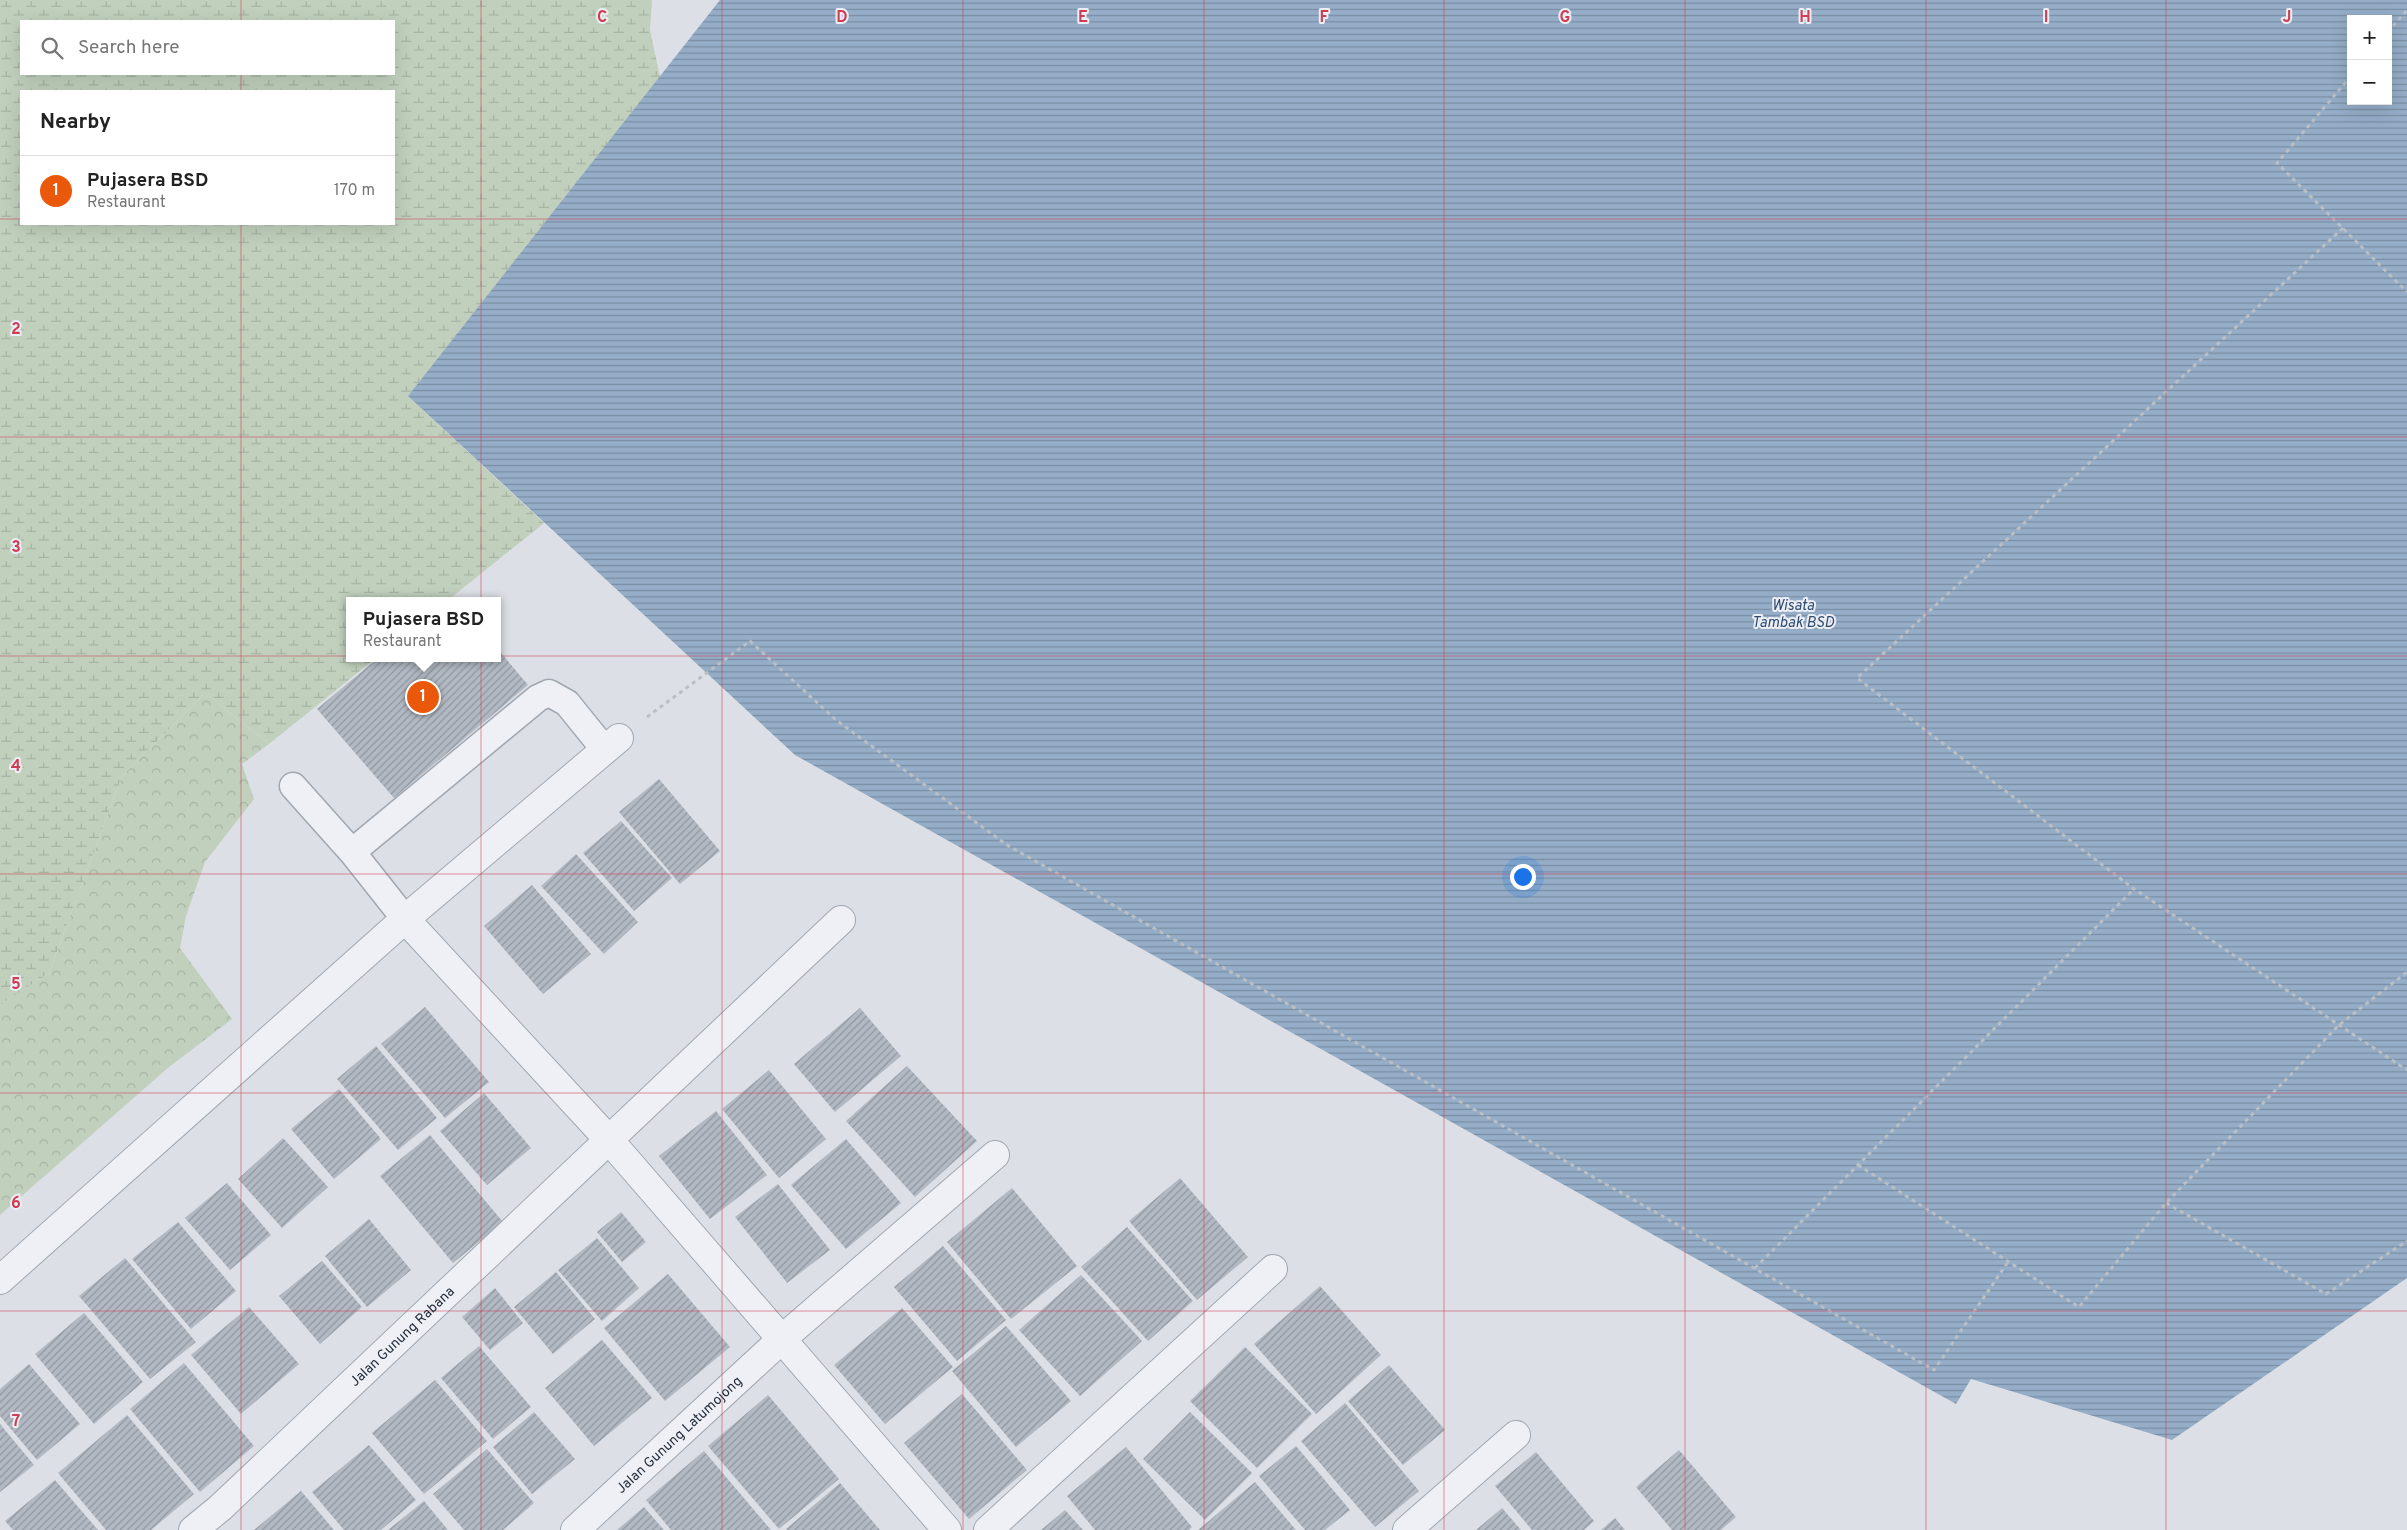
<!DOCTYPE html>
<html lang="en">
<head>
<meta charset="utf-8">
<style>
	:root { --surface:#fff; --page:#f2f2f2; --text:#222; --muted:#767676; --line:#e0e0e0; --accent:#ea580c }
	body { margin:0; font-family:Overpass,sans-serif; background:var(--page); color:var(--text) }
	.controls { position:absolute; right:15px; top:15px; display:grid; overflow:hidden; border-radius:0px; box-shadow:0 5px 20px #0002 }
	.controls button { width:45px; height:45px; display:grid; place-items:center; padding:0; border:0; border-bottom:1px solid var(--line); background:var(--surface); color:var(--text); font:25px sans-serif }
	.you { position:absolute; left:1522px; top:876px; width:18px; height:18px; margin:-12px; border:4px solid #fff; border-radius:50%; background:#1a73e8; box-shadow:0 0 0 8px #1a73e833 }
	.badge { display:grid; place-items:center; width:32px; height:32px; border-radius:50%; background:var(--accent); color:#fff; font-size:16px; font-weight:700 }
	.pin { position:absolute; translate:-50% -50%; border:2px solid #fff; box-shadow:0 1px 5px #0006 }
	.popup { position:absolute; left:346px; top:597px; width:155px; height:65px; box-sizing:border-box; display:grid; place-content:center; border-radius:0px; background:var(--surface); filter:drop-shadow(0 1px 4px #0005); font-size:16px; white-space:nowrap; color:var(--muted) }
	.popup b { font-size:19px; color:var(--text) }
	.popup::after { content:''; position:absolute; left:50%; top:100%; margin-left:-10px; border:10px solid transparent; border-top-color:var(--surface) }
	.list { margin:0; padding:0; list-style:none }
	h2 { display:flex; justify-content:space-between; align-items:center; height:65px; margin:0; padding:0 20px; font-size:21px }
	h2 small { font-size:16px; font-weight:400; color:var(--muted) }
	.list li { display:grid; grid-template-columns:32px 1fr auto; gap:15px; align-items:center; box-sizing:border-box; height:70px; padding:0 20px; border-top:1px solid var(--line) }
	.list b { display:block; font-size:19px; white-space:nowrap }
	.list p { margin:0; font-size:16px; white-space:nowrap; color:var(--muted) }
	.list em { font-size:16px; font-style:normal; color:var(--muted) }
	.icon { flex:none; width:28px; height:28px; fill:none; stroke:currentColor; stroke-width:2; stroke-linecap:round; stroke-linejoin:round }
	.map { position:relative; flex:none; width:2407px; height:1530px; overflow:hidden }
	.search { position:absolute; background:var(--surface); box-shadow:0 5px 20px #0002; left:20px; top:20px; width:375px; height:55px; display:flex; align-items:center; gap:12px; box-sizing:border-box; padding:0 18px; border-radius:0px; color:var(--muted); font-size:19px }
	.panel { position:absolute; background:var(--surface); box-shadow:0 5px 20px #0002; left:20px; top:90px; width:375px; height:135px; border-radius:0px }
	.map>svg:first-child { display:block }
</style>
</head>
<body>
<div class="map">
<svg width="2407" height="1530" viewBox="0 0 2407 1530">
	<defs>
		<pattern id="forest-crowns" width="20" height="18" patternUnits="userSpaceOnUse" patternTransform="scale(1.25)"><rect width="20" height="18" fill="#c1d0bd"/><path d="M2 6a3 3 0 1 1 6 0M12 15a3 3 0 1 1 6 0" fill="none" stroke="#a6b3a3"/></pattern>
		<pattern id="wetland-marsh" width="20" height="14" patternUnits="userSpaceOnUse" patternTransform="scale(1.25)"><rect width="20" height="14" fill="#c1d0bd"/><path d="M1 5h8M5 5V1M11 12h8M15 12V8" fill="none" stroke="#a6b3a3"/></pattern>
		<pattern id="water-rules" width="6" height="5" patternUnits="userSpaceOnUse" patternTransform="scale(1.25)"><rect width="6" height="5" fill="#95adc7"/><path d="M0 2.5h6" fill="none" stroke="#798da3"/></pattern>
		<pattern id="building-hatch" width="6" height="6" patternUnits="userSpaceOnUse" patternTransform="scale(1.25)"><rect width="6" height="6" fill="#b3b9c3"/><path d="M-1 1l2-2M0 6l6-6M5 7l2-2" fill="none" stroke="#9197a0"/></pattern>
	</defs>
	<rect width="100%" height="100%" fill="#dce0e6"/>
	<path fill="url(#forest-crowns)" d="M 205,693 L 269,744 L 242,764 L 254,799 L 205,862 L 186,916 L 180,948 L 232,1019 L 169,1067 L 0,1215 L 0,1005 L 49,973 L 122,776 Z"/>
	<path fill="url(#wetland-marsh)" fill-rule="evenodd" d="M 0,0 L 652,0 L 650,30 L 660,77 L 408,396 L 544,523 L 447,601 L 349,601 L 349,658 L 376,658 L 269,744 L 205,693 L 122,776 L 49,973 L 0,1005 ZM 21,21 L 394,21 L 394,74 L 21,74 ZM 21,91 L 394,91 L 394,224 L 21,224 Z"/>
	<path fill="url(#water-rules)" fill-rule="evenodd" d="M 720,0 L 2407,0 L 2407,1278 L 2172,1440 L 1971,1379 L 1956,1404 L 795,755 L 408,396 ZM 2351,19 L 2388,19 L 2388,101 L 2351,101 Z"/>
	<path fill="url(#building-hatch)" d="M 497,648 L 528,685 L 394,798 L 317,709 L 378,658 L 497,658 Z
		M 659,779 L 720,851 L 680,884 L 619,812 Z
		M 621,821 L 672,878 L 634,911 L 583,853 Z
		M 576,854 L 638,922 L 604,954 L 541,886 Z
		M 532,885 L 591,954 L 543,994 L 484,926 Z
		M 425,1007 L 489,1082 L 445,1118 L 381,1044 Z
		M 860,1008 L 901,1056 L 835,1112 L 794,1064 Z
		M 376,1046 L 437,1118 L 398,1150 L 337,1079 Z
		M 907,1066 L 977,1141 L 915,1197 L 846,1121 Z
		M 769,1070 L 826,1139 L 779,1178 L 722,1109 Z
		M 339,1089 L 381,1139 L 334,1179 L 291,1129 Z
		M 484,1093 L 531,1148 L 487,1185 L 440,1131 Z
		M 716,1111 L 767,1175 L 710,1219 L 659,1156 Z
		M 430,1135 L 503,1222 L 453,1263 L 380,1176 Z
		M 283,1138 L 328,1187 L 282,1228 L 238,1179 Z
		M 846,1139 L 901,1203 L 846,1249 L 791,1185 Z
		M 1180,1178 L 1248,1257 L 1197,1300 L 1129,1221 Z
		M 227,1183 L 271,1235 L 230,1270 L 185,1218 Z
		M 778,1184 L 830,1250 L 787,1283 L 735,1217 Z
		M 1012,1188 L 1077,1266 L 1011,1319 L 947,1242 Z
		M 621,1212 L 646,1242 L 622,1262 L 597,1232 Z
		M 369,1219 L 411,1270 L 367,1307 L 325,1256 Z
		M 178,1222 L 236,1291 L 191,1329 L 132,1259 Z
		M 1127,1227 L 1193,1301 L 1148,1341 L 1081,1267 Z
		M 597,1238 L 639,1288 L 602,1321 L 558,1270 Z
		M 943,1246 L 1006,1320 L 957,1361 L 894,1287 Z
		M 125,1258 L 196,1342 L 150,1379 L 79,1296 Z
		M 322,1261 L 362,1307 L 320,1344 L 279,1296 Z
		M 556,1272 L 595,1319 L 553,1354 L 514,1307 Z
		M 668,1274 L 730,1347 L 665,1401 L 604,1328 Z
		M 1081,1275 L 1142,1341 L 1080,1396 L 1019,1330 Z
		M 1320,1286 L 1381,1355 L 1316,1414 L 1254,1344 Z
		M 495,1288 L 523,1323 L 490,1350 L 462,1317 Z
		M 249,1307 L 299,1364 L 241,1414 L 191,1355 Z
		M 902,1308 L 953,1367 L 885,1424 L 834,1365 Z
		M 84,1313 L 143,1382 L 94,1424 L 35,1354 Z
		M 1006,1326 L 1071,1401 L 1016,1447 L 952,1371 Z
		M 602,1340 L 652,1398 L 594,1446 L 545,1388 Z
		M 479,1346 L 531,1407 L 493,1439 L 441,1378 Z
		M 1245,1347 L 1312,1414 L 1257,1468 L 1190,1401 Z
		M 184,1363 L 254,1446 L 200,1492 L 130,1409 Z
		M 29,1364 L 80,1424 L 37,1460 L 0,1416 L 0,1389 Z
		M 1389,1365 L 1445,1430 L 1403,1465 L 1348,1401 Z
		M 435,1380 L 487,1441 L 424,1494 L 372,1433 Z
		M 962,1394 L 1027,1470 L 969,1519 L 904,1443 Z
		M 768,1395 L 839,1479 L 779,1529 L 708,1446 Z
		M 1345,1403 L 1419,1491 L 1375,1527 L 1301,1441 Z
		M 534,1412 L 575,1459 L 532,1494 L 493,1447 Z
		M 1190,1412 L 1252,1473 L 1205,1520 L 1143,1459 Z
		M 127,1415 L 194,1494 L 151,1530 L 106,1530 L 58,1473 Z
		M 0,1424 L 34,1465 L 0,1492 Z
		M 369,1445 L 416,1500 L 381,1530 L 344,1530 L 312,1492 Z
		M 1296,1446 L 1350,1510 L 1325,1530 L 1305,1530 L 1259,1476 Z
		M 1126,1447 L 1192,1527 L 1189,1530 L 1095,1530 L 1067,1496 Z
		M 487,1449 L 534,1503 L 503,1530 L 464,1530 L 433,1494 Z
		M 1679,1450 L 1736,1517 L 1721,1530 L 1672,1530 L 1636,1487 Z
		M 704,1451 L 771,1530 L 671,1530 L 646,1500 Z
		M 1536,1452 L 1594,1521 L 1584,1530 L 1532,1530 L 1495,1486 Z
		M 55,1480 L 98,1530 L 13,1530 L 5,1521 Z
		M 1255,1482 L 1296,1530 L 1198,1530 Z
		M 840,1483 L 880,1530 L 787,1530 L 786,1529 Z
		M 301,1491 L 334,1530 L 254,1530 Z
		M 424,1501 L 448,1530 L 388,1530 Z
		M 644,1507 L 664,1530 L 617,1530 Z
		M 1502,1508 L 1521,1530 L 1476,1530 Z
		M 1065,1510 L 1083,1530 L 1041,1530 Z
		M 1615,1518 L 1625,1530 L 1601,1530 Z"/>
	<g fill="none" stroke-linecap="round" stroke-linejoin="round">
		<defs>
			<path id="service" d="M 293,786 L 352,852 L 405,919
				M 352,852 L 538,698 L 549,693 L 567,703 L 605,750"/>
			<g id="minor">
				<path d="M 405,919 L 610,1141 L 947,1530"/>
				<path d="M 0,1280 L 405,919 L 619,738"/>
				<path id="s1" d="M 193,1530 L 220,1508 L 841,920"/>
				<path id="s2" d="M 575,1530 L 783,1338 L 995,1155"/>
				<path d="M 988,1530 L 1273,1269"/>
				<path d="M 1407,1530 L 1516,1435"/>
			</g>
		</defs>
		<use href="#service" stroke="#a1a7b0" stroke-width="29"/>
		<use href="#minor" stroke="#a1a7b0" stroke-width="30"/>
		<path stroke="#babec5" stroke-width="3" stroke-dasharray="4 4" stroke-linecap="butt" d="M 2388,32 L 2407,10
			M 2351,76 L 2277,163 L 2407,292
			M 2343,228 L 1857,678 L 2134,889 L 2407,1070
			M 647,717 L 750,641 L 836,720 L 1007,845 L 1934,1370 L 2008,1262
			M 1858,1165 L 2079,1307 L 2166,1203 L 2339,1025 L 2407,972
			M 2166,1203 L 2326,1294 L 2407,1241
			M 1755,1268 L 2134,889"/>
		<use href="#service" stroke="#eef0f5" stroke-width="26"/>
		<use href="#minor" stroke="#eef0f5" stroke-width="28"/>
	</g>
	<path fill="none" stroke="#cf3d52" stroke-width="1" stroke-opacity="0.55" d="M 241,0 L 241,21M 481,0 L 481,1530M 722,0 L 722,1530M 963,0 L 963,1530M 1204,0 L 1204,1530M 1444,0 L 1444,1530M 1685,0 L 1685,1530M 1926,0 L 1926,1530M 2166,0 L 2166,1530M 241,74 L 241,91M 0,219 L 21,219M 394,219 L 2407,219M 241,224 L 241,1530M 0,437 L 2407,437M 0,656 L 2407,656M 0,874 L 2407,874M 0,1093 L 2407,1093M 0,1311 L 2407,1311"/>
	<g text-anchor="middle" stroke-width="4" stroke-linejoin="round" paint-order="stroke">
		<g font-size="14" fill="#252e3c" stroke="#ebeef4">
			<text dy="5" stroke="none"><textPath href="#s1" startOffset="285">Jalan Gunung Rabana</textPath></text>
			<text dy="5" stroke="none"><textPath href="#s2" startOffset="141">Jalan Gunung Latumojong</textPath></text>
		</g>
		<g font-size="15" font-style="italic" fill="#2f4c70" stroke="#ebeef4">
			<text x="1793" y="610">Wisata<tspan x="1793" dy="17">Tambak BSD</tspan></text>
		</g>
	</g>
	<g font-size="16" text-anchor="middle" font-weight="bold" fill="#cf3d52" stroke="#ebeef4" stroke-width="4" stroke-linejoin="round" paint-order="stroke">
		<text x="602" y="22">C</text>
		<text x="842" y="22">D</text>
		<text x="1083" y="22">E</text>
		<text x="1324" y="22">F</text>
		<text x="1565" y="22">G</text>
		<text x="1805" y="22">H</text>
		<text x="2046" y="22">I</text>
		<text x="2287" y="22">J</text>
		<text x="16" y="334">2</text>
		<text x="16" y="552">3</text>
		<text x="16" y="771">4</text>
		<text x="16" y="989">5</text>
		<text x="16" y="1208">6</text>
		<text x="16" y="1426">7</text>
	</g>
</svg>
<div class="controls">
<button>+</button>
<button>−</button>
</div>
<div class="you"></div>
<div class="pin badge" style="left:423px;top:697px">1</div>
<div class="popup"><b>Pujasera BSD</b>Restaurant</div>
<div class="search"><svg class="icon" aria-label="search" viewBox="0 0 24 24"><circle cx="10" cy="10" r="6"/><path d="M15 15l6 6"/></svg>Search here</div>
<section class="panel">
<h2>Nearby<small></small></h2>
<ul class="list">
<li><span class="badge">1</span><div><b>Pujasera BSD</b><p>Restaurant</p></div><em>170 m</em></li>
</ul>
</section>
</div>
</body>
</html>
